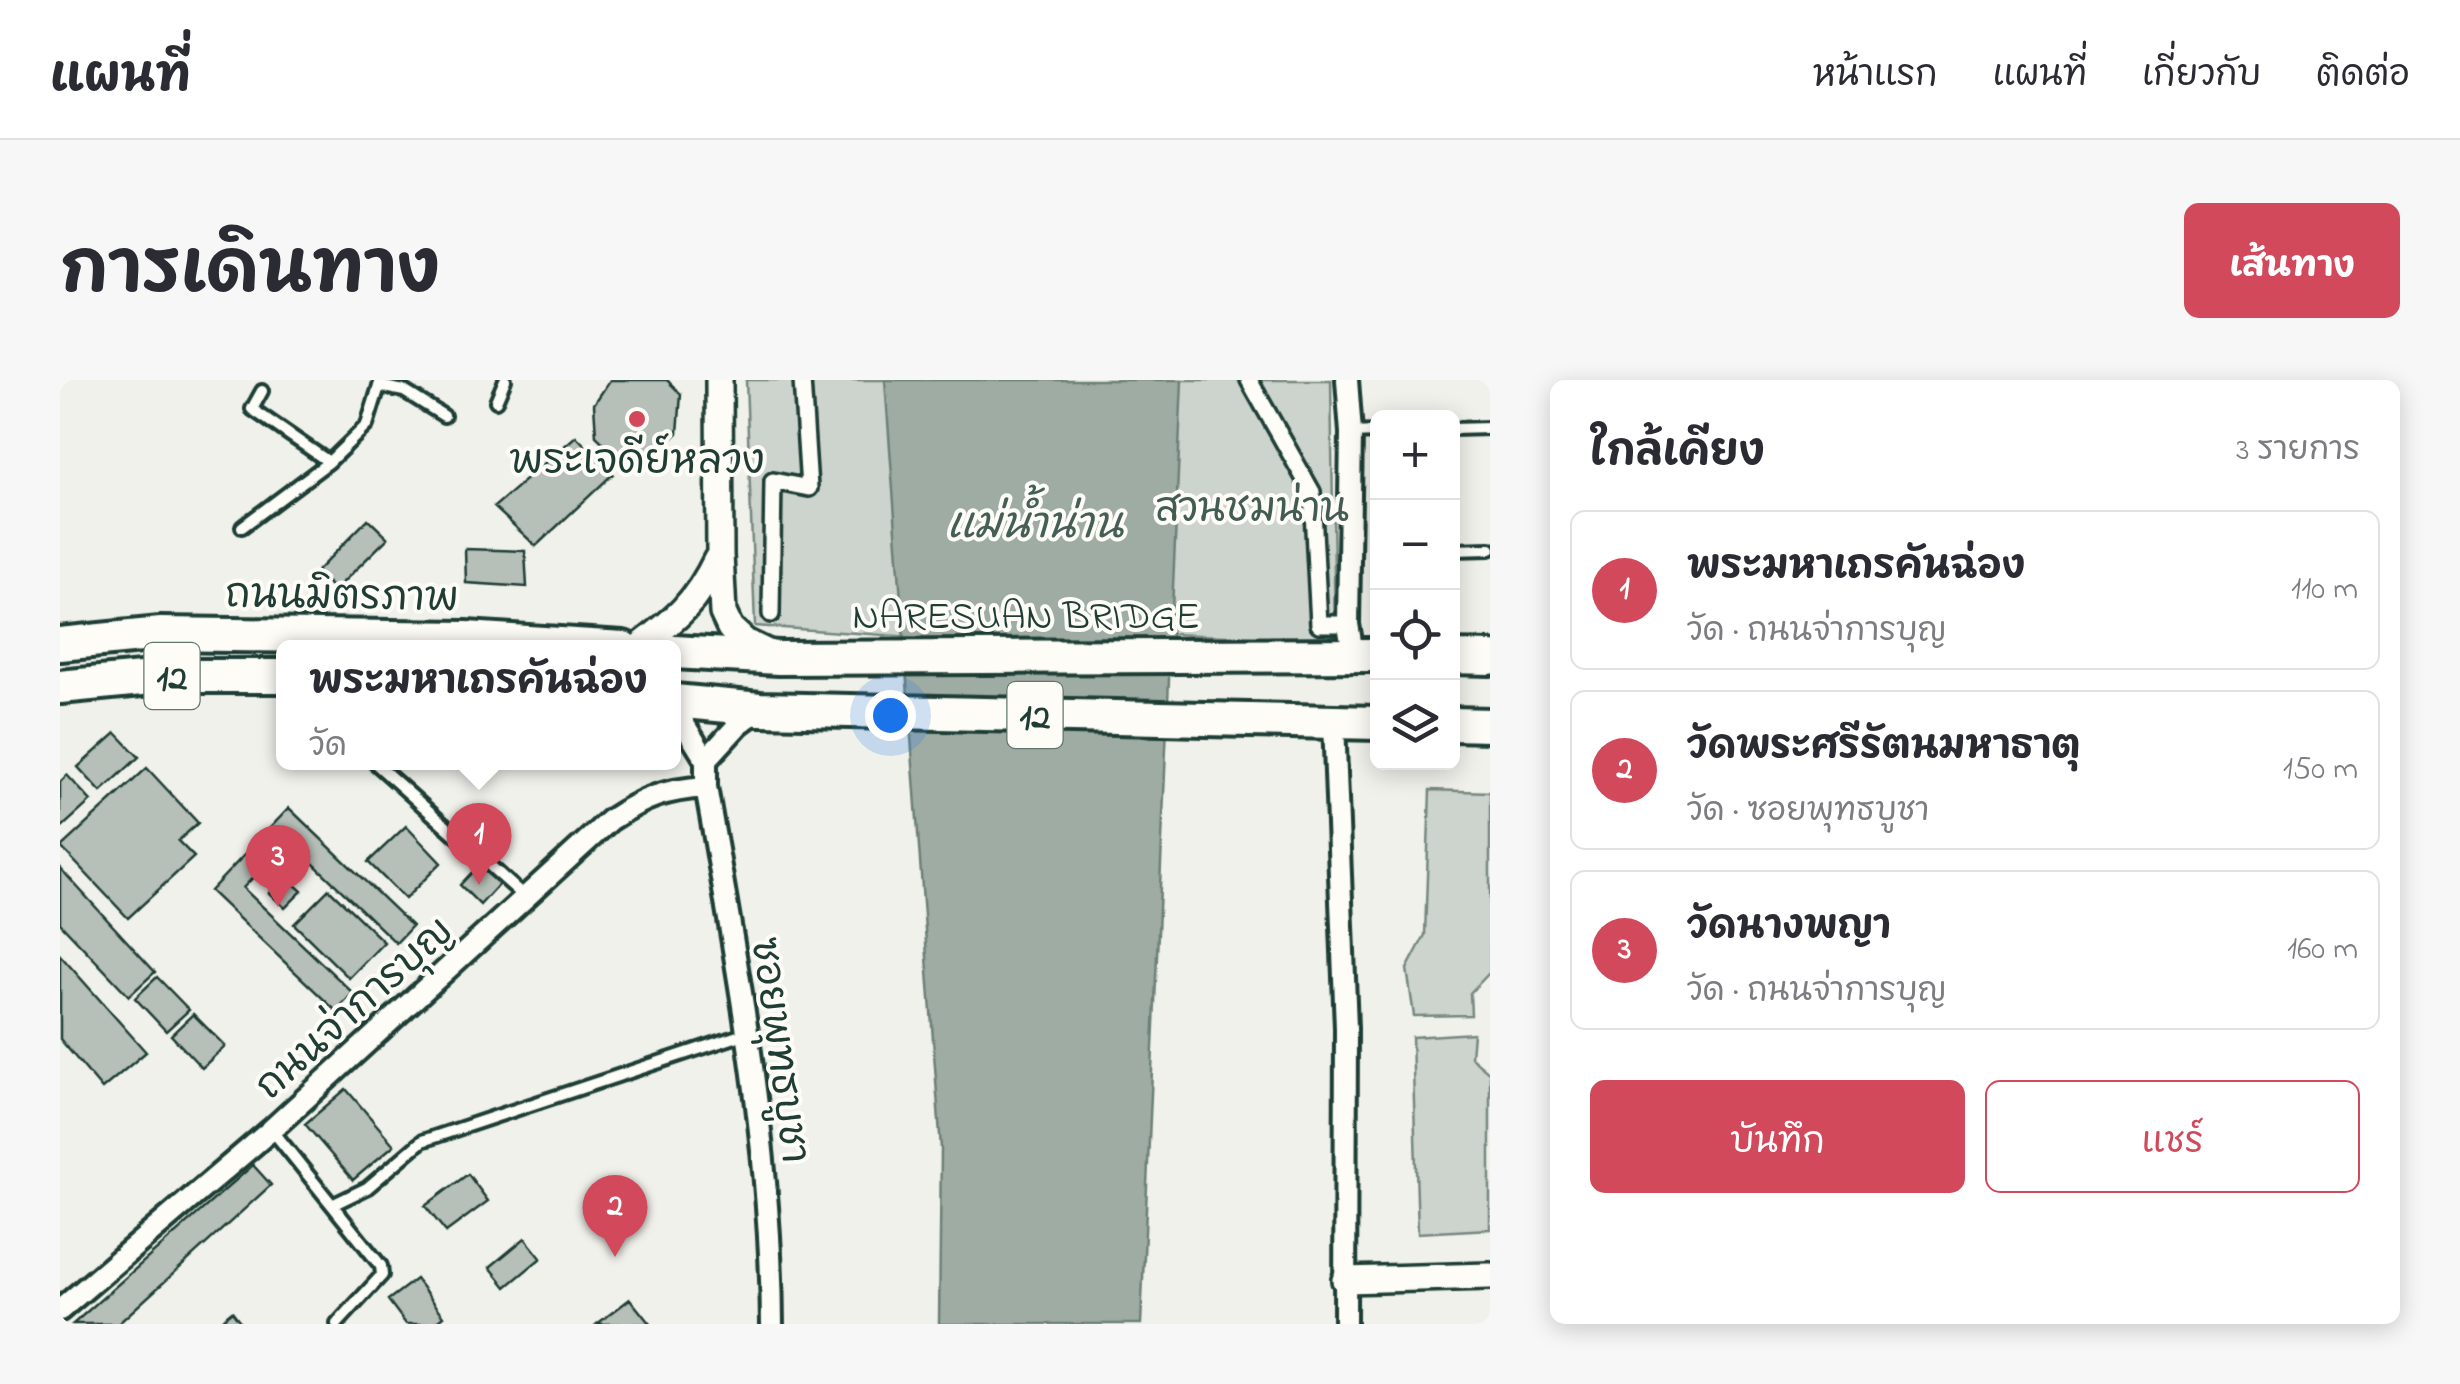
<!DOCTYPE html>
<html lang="th">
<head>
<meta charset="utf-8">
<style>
	:root { --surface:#fff; --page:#f7f7f7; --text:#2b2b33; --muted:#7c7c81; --line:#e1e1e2; --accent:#d1495b }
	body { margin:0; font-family:"Indie Flower","Playpen Sans Thai",sans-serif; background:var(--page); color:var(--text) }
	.controls { position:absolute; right:30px; top:30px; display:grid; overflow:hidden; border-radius:15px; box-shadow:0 5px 25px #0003 }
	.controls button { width:90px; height:90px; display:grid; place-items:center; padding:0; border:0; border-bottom:2px solid var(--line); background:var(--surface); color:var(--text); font:50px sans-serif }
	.you { position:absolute; left:830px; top:335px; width:35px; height:35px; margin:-25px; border:8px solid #fff; border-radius:50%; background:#1a73e8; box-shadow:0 0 0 15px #1a73e833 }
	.badge { display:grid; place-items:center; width:65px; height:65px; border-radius:50%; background:var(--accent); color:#fff; font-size:32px; font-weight:700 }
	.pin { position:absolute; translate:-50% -82px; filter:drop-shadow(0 2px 5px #0008) }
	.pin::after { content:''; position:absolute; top:52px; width:35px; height:30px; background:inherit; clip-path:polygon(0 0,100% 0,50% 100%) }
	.popup { position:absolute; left:216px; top:260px; width:405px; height:130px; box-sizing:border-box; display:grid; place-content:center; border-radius:15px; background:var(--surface); filter:drop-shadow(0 2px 8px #0005); font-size:32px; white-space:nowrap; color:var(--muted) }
	.popup b { font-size:38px; color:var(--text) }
	.popup::after { content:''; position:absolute; left:50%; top:100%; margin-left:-20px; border:20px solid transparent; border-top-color:var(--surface) }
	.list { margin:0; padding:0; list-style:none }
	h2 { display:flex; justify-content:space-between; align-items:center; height:130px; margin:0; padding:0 40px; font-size:42px }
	h2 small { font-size:32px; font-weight:400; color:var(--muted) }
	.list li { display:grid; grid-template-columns:65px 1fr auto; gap:30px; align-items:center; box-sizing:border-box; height:160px; margin:0 20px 20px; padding:0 20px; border:2px solid var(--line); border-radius:15px }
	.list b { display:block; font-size:38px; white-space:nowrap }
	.list p { margin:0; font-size:32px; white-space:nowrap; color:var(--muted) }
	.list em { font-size:32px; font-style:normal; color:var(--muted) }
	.actions { display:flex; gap:20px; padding:30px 40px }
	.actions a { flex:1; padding:22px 0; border:2px solid var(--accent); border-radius:15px; text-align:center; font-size:35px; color:var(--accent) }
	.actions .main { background:var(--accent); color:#fff }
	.icon { flex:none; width:55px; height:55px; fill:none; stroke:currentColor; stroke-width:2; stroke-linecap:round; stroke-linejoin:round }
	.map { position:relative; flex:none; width:1430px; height:944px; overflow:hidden; border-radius:15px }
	header { display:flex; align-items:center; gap:60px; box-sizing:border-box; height:140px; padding:0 50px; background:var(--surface); border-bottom:2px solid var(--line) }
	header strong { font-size:48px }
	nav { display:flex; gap:55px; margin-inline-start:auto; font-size:35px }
	.intro { display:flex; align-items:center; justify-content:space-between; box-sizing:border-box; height:240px; padding:0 60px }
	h1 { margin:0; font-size:70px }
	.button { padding:25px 45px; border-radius:15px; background:var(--accent); color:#fff; font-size:35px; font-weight:700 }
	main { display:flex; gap:60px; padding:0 60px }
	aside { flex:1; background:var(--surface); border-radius:15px; box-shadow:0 5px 25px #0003 }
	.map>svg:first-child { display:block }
</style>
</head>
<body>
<header>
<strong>แผนที่</strong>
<nav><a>หน้าแรก</a><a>แผนที่</a><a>เกี่ยวกับ</a><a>ติดต่อ</a></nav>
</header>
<div class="intro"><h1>การเดินทาง</h1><a class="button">เส้นทาง</a></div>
<main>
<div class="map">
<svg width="1430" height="944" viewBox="0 0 1430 944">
	<rect width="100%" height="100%" fill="#f0f1eb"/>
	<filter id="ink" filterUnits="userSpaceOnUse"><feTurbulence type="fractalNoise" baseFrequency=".01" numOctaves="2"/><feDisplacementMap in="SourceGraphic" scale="20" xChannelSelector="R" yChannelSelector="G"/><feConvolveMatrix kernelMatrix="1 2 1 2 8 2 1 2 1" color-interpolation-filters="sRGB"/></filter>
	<g filter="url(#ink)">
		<path fill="#cdd3cd" stroke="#768880" stroke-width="2.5" d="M 686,0 L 849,0 L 866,258 L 695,246 Z
			M 1109,0 L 1271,0 L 1275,260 L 1110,254 Z
			M 1370,410 L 1430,412 L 1430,592 L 1410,613 L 1411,635 L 1354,636 L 1347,589 L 1365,555 Z
			M 1413,653 L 1411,677 L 1430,693 L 1430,849 L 1358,853 L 1352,657 Z"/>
		<path fill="#9faca4" stroke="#6c8077" stroke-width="2.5" d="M 825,0 L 1122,0 L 1081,944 L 879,944 L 881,769 Z"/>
		<path fill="#b6bfb8" stroke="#1f3d34" stroke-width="2.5" d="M 550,0 L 607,0 L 621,14 L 618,53 L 592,77 L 557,76 L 536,56 L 534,24 Z
			M 516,56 L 553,94 L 476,166 L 434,127 Z
			M 308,139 L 328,158 L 275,210 L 256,192 Z
			M 405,169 L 465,171 L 467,207 L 406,203 Z
			M 56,353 L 79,377 L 41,412 L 18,387 Z
			M 87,388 L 138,443 L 118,461 L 134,477 L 68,538 L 1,467 Z
			M 7,395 L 31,421 L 0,449 L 0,402 Z
			M 229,428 L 352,546 L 336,563 L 229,460 L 183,508 L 293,613 L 276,631 L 150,511 Z
			M 346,446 L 381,483 L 345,519 L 308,482 Z
			M 419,485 L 439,504 L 420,525 L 400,505 Z
			M 0,488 L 95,592 L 69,616 L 0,543 Z
			M 225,496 L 242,511 L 225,528 L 209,513 Z
			M 269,509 L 324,562 L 289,598 L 234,544 Z
			M 0,575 L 86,672 L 42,709 L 0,659 Z
			M 97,597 L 129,630 L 106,651 L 75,618 Z
			M 133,634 L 165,666 L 142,688 L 111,655 Z
			M 286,709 L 334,765 L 293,800 L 245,744 Z
			M 193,785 L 211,805 L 58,944 L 13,944 Z
			M 408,794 L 428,821 L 386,852 L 365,826 Z
			M 465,858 L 481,878 L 446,907 L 430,887 Z
			M 356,899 L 384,936 L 374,944 L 346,944 L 328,920 Z
			M 570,919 L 590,944 L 537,944 Z
			M 172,931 L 182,944 L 156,944 Z"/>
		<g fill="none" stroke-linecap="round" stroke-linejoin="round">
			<defs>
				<path id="service" d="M 319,6 L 344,11 L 384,36
					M 202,11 L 192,29 L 269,82 L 307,45 L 321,0
					M 436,21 L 445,0
					M 1392,49 L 1430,48
					M 1291,53 L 1318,52
					M 182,147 L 269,82
					M 1392,170 L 1430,169
					M 314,382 L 465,517
					M 212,750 L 321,886 L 322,895 L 277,944
					M 272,825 L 307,808 L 362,761 L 687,653"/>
				<path id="pedestrian" d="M 1189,0 L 1252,112 L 1259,244 L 1288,244
					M 711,234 L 713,101 L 749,108 L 742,0"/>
				<path id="minor" d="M 1287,0 L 1291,53 L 1288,244 L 1293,274
					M 614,328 L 646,380 L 679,344 L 698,330
					M 1274,342 L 1286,648 L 1285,944
					M 646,380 L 646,407 C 677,584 711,763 712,944
					M 0,930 L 211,750 L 550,440 C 585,417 605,410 646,407"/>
				<path id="tertiary" d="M 659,0 L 660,175 L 663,233 L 670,248 L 685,262 L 712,275
					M 578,268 C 616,239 636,223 657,179
					M 1285,900 L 1430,896"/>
				<path id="primary" d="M 0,264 L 101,254 L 406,258 L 563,268
					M 614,272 L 719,278 L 1318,275
					M 1392,277 L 1430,278
					M 0,307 L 112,296 L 224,296
					M 614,321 L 700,329 L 1318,343
					M 1392,344 L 1430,345"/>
			</defs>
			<use href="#service" stroke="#1f3d34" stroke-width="18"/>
			<use href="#pedestrian" stroke="#1f3d34" stroke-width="22"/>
			<use href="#minor" stroke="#1f3d34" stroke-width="28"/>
			<use href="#tertiary" stroke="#1f3d34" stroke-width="32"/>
			<use href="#primary" stroke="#1f3d34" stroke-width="40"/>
			<use href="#service" stroke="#fdfcf7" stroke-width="10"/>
			<use href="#pedestrian" stroke="#fdfcf7" stroke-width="15"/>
			<use href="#minor" stroke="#fdfcf7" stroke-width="20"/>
			<use href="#tertiary" stroke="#fdfcf7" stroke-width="25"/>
			<use href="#primary" stroke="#fdfcf7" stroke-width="32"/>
		</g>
	</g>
	<circle fill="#d1495b" stroke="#fdfcf7" stroke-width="4" cx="577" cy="39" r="10"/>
	<g text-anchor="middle" stroke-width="8" stroke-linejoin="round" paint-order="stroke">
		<g fill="#fdfcf7" stroke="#62766e" stroke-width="2.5">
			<rect x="84.5" y="263" width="55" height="66" rx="8"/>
			<rect x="947.5" y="302" width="55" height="66" rx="8"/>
		</g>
		<g font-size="38" font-weight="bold" fill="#1f3d34">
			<text x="112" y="309">12</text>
			<text x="975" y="348">12</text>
		</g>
		<g font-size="40" fill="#1f3d34" stroke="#fdfcf7">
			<text x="577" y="93">พระเจดีย์หลวง</text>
		</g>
		<g font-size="40" fill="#425b53" stroke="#fdfcf7">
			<text x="1192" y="141">สวนชมน่าน</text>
		</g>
		<g font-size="40" fill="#1f3d34" stroke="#fdfcf7">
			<text transform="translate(282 214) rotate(1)" y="14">ถนนมิตรภาพ</text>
			<text x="966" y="248">NARESUAN BRIDGE</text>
			<text transform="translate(293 627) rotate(-42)" y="14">ถนนจ่าการบุญ</text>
			<text transform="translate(722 670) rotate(82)" y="14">ซอยพุทธบูชา</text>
		</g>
		<g font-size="42" font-style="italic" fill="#455e56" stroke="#fdfcf7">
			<text x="975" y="157">แม่น้ำน่าน</text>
		</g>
	</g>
</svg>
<div class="controls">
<button>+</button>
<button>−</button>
<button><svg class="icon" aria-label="locate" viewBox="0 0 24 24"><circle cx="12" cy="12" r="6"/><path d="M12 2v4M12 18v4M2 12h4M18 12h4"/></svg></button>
<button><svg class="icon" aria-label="layers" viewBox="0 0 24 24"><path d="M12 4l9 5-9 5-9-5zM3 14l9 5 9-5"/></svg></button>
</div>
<div class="you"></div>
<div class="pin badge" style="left:419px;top:505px">1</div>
<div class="popup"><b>พระมหาเถรคันฉ่อง</b>วัด</div>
<div class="pin badge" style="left:555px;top:877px">2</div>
<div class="pin badge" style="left:218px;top:527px">3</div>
</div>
<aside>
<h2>ใกล้เคียง<small>3 รายการ</small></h2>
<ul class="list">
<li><span class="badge">1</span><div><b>พระมหาเถรคันฉ่อง</b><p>วัด · ถนนจ่าการบุญ</p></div><em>110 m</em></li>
<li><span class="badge">2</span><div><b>วัดพระศรีรัตนมหาธาตุ</b><p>วัด · ซอยพุทธบูชา</p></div><em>150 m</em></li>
<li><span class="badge">3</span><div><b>วัดนางพญา</b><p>วัด · ถนนจ่าการบุญ</p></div><em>160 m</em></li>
</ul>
<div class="actions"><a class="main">บันทึก</a><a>แชร์</a></div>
</aside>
</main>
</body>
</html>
